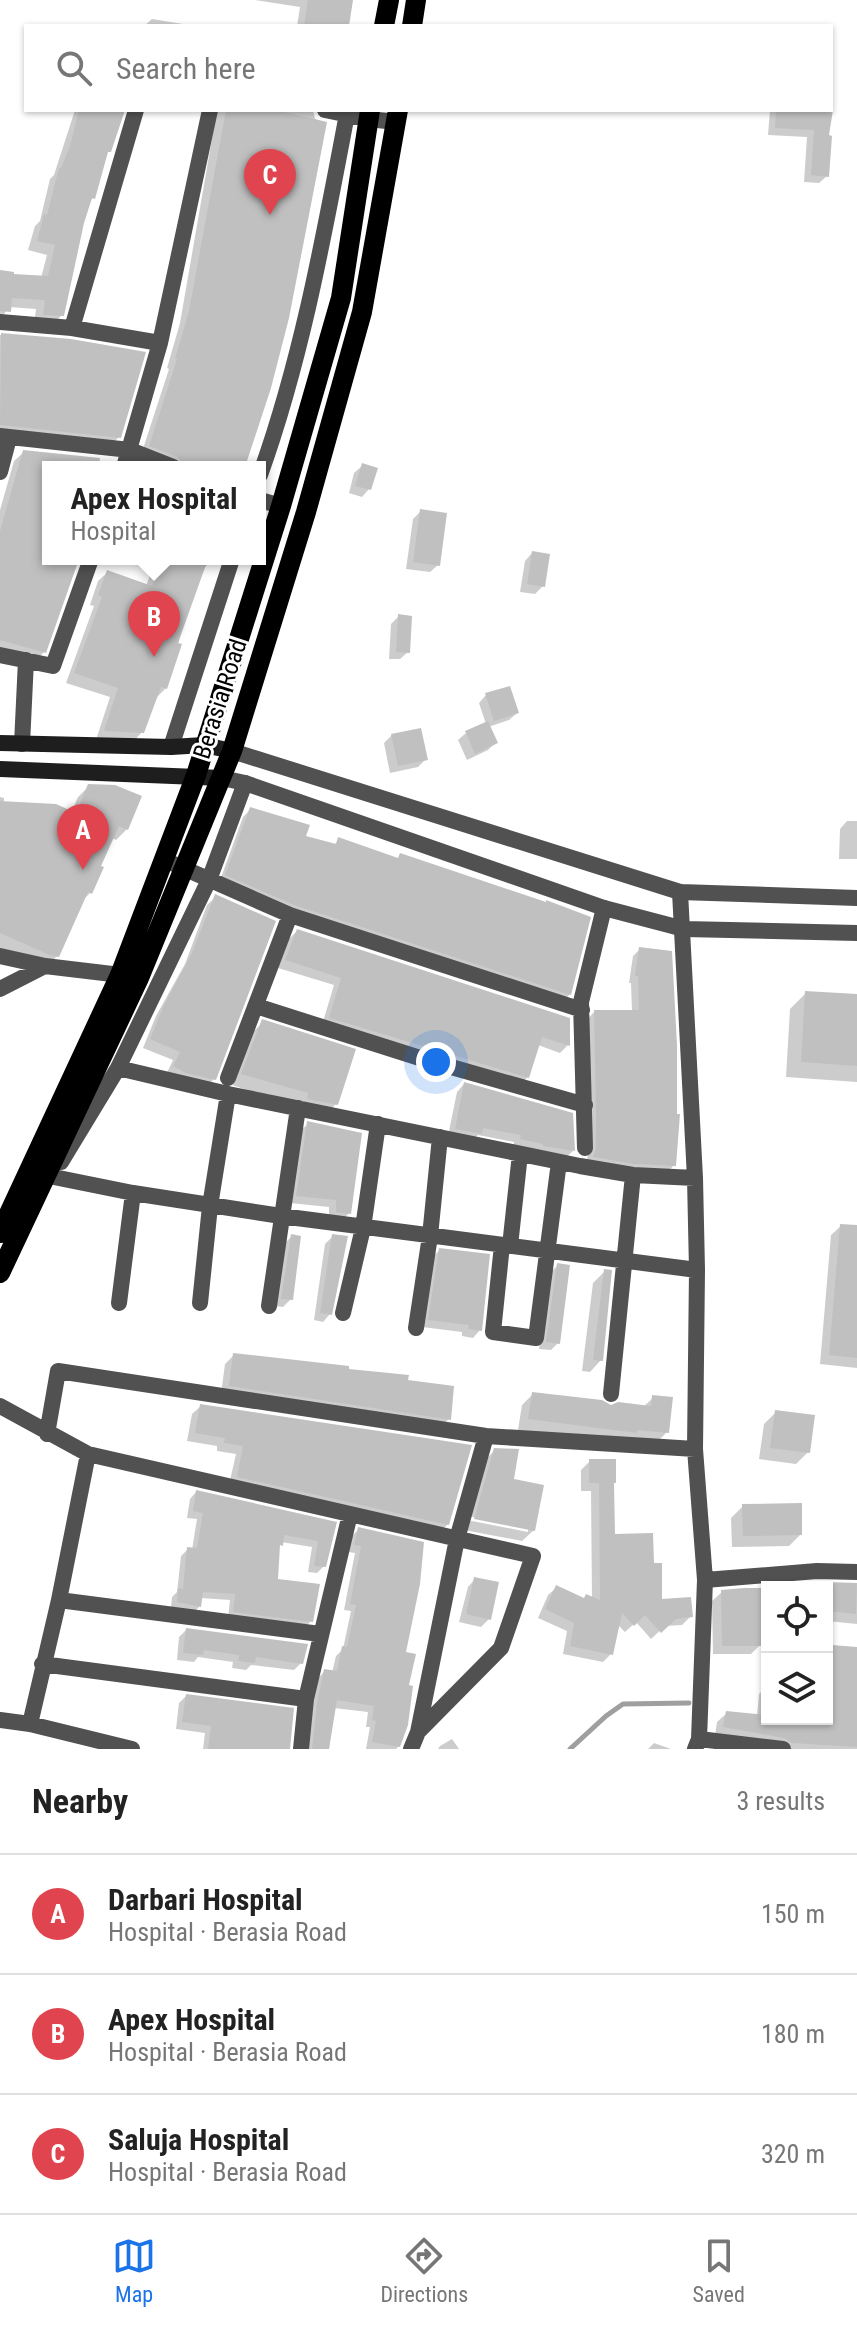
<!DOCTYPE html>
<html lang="en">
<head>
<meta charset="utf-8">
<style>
	:root { --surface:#fff; --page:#f6f6f6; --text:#222; --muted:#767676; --line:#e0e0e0; --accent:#1a73e8 }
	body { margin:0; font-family:"Roboto Condensed",sans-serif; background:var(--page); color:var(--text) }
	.controls { position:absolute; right:24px; bottom:24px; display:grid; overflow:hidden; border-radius:0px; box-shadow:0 2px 6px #0004 }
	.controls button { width:72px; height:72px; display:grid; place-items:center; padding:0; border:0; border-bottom:2px solid var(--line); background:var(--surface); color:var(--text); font:40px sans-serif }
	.you { position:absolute; left:436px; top:1062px; width:28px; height:28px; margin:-20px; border:6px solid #fff; border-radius:50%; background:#1a73e8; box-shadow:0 0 0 12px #1a73e833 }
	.badge { display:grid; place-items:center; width:52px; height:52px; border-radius:50%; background:var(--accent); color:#fff; font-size:26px; font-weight:700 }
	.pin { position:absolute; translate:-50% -66px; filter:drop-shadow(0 2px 4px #0008) }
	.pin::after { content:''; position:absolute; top:42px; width:28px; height:24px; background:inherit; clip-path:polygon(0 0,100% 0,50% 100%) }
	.popup { position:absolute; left:42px; top:461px; width:224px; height:104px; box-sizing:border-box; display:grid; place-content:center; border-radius:0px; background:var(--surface); filter:drop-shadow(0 2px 6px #0005); font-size:26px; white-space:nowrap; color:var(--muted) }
	.popup b { font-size:30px; color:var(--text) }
	.popup::after { content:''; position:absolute; left:50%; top:100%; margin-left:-16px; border:16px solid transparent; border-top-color:var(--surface) }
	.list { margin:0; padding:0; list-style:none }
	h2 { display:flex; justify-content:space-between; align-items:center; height:104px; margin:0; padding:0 32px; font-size:34px }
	h2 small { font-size:26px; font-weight:400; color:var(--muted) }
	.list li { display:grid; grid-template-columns:52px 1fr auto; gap:24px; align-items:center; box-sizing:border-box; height:120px; padding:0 32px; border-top:2px solid var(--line) }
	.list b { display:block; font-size:30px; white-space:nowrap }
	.list p { margin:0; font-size:26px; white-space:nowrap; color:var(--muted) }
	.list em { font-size:26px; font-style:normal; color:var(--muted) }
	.icon { flex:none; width:44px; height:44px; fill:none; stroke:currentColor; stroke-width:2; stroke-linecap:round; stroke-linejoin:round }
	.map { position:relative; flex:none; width:857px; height:1749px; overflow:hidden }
	.search { position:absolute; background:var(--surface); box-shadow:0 2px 6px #0004; left:24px; right:24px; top:24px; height:88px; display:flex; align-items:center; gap:20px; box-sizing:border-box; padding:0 28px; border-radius:0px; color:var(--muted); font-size:30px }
	.sheet { height:464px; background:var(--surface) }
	nav { display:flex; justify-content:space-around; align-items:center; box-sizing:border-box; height:112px; border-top:2px solid var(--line); background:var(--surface); font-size:22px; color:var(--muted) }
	nav a { display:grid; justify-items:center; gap:4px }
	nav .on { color:var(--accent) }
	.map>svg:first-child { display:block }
</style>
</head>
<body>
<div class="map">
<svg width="857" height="1749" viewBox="0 0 857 1749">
	<rect width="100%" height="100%" fill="#fff"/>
	<path fill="#0003" d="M 255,0 L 351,0 L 347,26 L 297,26 L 300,7 Z
		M 152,19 L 183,24 L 183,26 L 144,26 Z
		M 75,110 L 123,110 L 106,155 L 93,198 L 89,202 L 82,222 L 62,315 L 52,325 L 34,324 L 36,309 L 9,307 L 0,320 L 0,272 L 12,276 L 41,278 L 47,255 L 28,250 L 35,226 L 40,221 L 50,179 L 54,175 Z
		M 217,110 L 313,110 L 315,119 L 325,123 L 243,467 L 167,467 L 141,455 L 169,369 L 167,368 L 180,323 Z
		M 770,110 L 831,110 L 826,137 L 827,176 L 819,183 L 804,182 L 807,137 L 768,135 Z
		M 0,335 L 70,341 L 119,437 L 109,447 L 0,435 Z
		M 24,452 L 106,467 L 48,467 L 48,559 L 79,559 L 44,652 L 34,662 L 0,652 L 0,510 L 14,461 Z
		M 362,466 L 369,489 L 362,497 L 349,493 L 354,473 Z
		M 421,511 L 438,565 L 430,572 L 406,569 L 413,519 Z
		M 532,553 L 543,586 L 535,594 L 520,592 L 525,561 Z
		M 156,559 L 212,559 L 202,571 L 188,607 L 166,688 L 156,698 L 142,732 L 133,742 L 96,740 L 110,697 L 66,683 L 94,606 L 90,605 L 98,581 L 108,572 L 146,586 Z
		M 399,616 L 408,652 L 400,659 L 389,659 L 391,624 Z
		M 486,695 L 517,713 L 509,720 L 488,727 L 495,743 L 488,750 L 467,760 L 458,740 L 466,733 L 486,724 L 479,703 Z
		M 392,735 L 425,760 L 418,767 L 390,773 L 384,743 Z
		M 89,786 L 127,829 L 116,840 L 112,838 L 98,867 L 101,868 L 90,893 L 81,902 L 58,955 L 47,966 L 0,948 L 0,797 L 4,798 L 4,804 L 71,813 L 78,797 Z
		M 251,809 L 304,837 L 333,846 L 339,840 L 396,860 L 401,855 L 570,994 L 562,1002 L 219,883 L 243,817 Z
		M 847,821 L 857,821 L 857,859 L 839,859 L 840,829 Z
		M 216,897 L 214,1079 L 206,1087 L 166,1075 L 173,1060 L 143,1048 L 156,1016 L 185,964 L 207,905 Z
		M 297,931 L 568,1019 L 568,1045 L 560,1053 L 538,1045 L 528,1077 L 520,1084 L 322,1025 L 334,985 L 278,968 L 289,939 Z
		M 640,949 L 674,1165 L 667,1173 L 587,1164 L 590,1119 L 587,1020 L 594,1012 L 632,1012 L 631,983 L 629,983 L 633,956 Z
		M 806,993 L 857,996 L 857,1082 L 786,1077 L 790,1009 Z
		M 263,1022 L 336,1104 L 325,1115 L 268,1094 L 265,1096 L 232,1085 L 252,1033 Z
		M 464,1084 L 573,1151 L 565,1158 L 514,1147 L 514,1142 L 478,1135 L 472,1141 L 448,1136 L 457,1092 Z
		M 308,1124 L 349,1213 L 342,1221 L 329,1219 L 329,1207 L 290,1203 L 300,1131 Z
		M 841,1226 L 857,1227 L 857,1368 L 820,1364 L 831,1235 Z
		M 333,1236 L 330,1314 L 323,1322 L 314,1320 L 325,1244 Z
		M 291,1237 L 291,1299 L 283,1307 L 275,1306 L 284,1244 Z
		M 440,1250 L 480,1330 L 473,1338 L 462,1336 L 462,1332 L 422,1327 L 432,1257 Z
		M 558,1265 L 558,1343 L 551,1350 L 539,1349 L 550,1273 Z
		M 605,1271 L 601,1360 L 590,1372 L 582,1371 L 593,1283 Z
		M 234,1355 L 347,1371 L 449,1419 L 440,1427 L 221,1394 L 225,1364 Z
		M 533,1394 L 609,1407 L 643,1407 L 653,1398 L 667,1432 L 656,1443 L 624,1443 L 518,1430 L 522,1405 Z
		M 201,1406 L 448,1524 L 439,1533 L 229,1485 L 236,1454 L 217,1451 L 217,1446 L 187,1441 L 192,1414 Z
		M 775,1413 L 808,1452 L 796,1464 L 759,1459 L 764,1424 Z
		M 495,1450 L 534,1530 L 522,1541 L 464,1530 L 467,1520 L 528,1532 L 528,1528 L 468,1516 L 484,1461 Z
		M 590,1461 L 612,1485 L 613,1536 L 652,1565 L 660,1602 L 691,1616 L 682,1625 L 665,1626 L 651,1639 L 636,1622 L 625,1632 L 618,1625 L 611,1654 L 603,1662 L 563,1654 L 567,1631 L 538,1618 L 548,1595 L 557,1587 L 584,1600 L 592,1599 L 591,1491 L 581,1491 L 581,1470 Z
		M 196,1492 L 334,1524 L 324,1566 L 317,1573 L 308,1572 L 312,1547 L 281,1542 L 278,1548 L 276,1581 L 311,1621 L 304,1628 L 228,1618 L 230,1600 L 200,1598 L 199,1607 L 193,1613 L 171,1608 L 172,1597 L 177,1592 L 181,1556 L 188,1549 L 192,1550 L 197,1519 L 187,1518 L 190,1499 Z
		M 743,1506 L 800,1535 L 789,1546 L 732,1547 L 731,1518 Z
		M 359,1529 L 404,1654 L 399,1746 L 396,1749 L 366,1749 L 370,1727 L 366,1727 L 368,1712 L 334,1708 L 329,1749 L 307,1749 L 310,1712 L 318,1678 L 325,1671 L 332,1673 L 336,1656 L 343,1649 L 351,1611 L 344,1610 L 355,1553 L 348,1552 L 352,1536 Z
		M 475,1579 L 489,1619 L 481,1627 L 459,1622 L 468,1587 Z
		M 818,1584 L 857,1585 L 857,1624 L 827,1621 L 827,1587 L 813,1587 Z
		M 767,1589 L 767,1634 L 760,1634 L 760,1645 L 751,1654 L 713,1654 L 712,1601 L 722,1592 Z
		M 186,1630 L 301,1663 L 294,1670 L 251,1665 L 246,1670 L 232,1668 L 233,1662 L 198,1657 L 194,1662 L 177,1660 L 179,1637 Z
		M 833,1647 L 857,1649 L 857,1749 L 778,1749 L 715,1736 L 717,1722 L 727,1713 L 757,1716 L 759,1694 L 767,1686 L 767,1719 L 827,1719 L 827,1653 Z
		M 186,1696 L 289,1749 L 203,1749 L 205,1733 L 176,1729 L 179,1703 Z
		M 452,1739 L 459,1749 L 438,1749 L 440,1746 Z
		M 654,1743 L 671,1749 L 648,1749 Z"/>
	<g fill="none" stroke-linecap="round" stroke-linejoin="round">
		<path stroke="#9f9f9f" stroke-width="5" d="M 570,1749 L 606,1716 L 623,1704 L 689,1703"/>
	</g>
	<path fill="#c0c0c0" d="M 308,0 L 353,0 L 349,26 L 304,26 Z
		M 79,110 L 125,110 L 111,152 L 108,152 L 95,199 L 92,198 L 84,223 L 64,316 L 43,315 L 45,300 L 12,298 L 11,312 L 0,311 L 0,270 L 14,272 L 14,274 L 48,276 L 55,245 L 37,241 L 44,214 L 47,215 L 59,168 L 61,168 L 70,146 Z
		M 226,110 L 276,110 L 327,122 L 289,318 L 271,388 L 245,467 L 184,467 L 178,457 L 149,446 L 177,359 L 175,359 L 189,311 Z
		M 776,110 L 833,110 L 829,135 L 832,136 L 829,177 L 811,175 L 814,130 L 775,128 Z
		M 1,333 L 71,339 L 146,352 L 121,438 L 0,425 Z
		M 23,450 L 100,458 L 99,467 L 48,467 L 48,559 L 79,559 L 46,653 L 0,640 L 0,531 Z
		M 362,463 L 378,468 L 371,490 L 355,486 Z
		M 420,509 L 447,513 L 440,566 L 413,562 Z
		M 532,551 L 550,554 L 545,587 L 527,584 Z
		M 161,559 L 208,559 L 178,643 L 182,644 L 167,689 L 161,687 L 144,733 L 104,731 L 118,688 L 74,673 L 102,597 L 98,595 L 107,570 L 152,586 Z
		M 398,614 L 412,616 L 410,653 L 396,652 Z
		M 510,686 L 519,713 L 494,721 L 485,693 Z
		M 488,721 L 498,743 L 475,754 L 465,731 Z
		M 421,728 L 428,760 L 398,766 L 391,734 Z
		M 88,784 L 115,785 L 142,796 L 128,830 L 119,826 L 101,866 L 104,867 L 92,894 L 88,892 L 59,957 L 52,956 L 0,933 L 0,801 L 56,804 L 76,813 Z
		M 250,807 L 310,825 L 306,836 L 336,844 L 338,837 L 398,858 L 400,853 L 546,902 L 546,900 L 591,917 L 571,995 L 294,905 L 225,875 Z
		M 215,894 L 276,921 L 216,1080 L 186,1073 L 173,1066 L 180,1052 L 150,1039 L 164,1005 L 192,953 Z
		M 297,929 L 570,1018 L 570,1046 L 542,1037 L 529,1078 L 329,1018 L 341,978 L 285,960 Z
		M 639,947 L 672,951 L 677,1045 L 677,1114 L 680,1114 L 676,1166 L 634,1164 L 593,1157 L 596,1148 L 596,1110 L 594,1010 L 639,1010 L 638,976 L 635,976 Z
		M 805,991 L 857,994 L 857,1066 L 801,1062 Z
		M 262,1019 L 356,1049 L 338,1105 L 307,1099 L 308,1093 L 241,1074 Z
		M 464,1082 L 573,1113 L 575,1151 L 543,1146 L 543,1144 L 520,1139 L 521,1135 L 483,1128 L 482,1134 L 455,1129 Z
		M 307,1121 L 362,1133 L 351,1214 L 336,1212 L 336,1200 L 296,1196 Z
		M 840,1224 L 857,1225 L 857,1358 L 829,1355 Z
		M 291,1234 L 301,1236 L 293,1300 L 281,1299 Z
		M 332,1234 L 348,1236 L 332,1315 L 320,1313 Z
		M 439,1248 L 490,1254 L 482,1331 L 468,1329 L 469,1325 L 428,1320 Z
		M 557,1263 L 570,1265 L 560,1344 L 546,1342 Z
		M 604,1269 L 612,1270 L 603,1361 L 593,1360 Z
		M 233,1353 L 349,1366 L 349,1369 L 409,1375 L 408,1380 L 454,1386 L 451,1420 L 229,1386 Z
		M 532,1392 L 602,1400 L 611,1405 L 618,1402 L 651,1406 L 652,1395 L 673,1397 L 669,1433 L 637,1430 L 637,1433 L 528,1419 Z
		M 200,1404 L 472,1445 L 449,1525 L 237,1477 L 243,1446 L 224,1443 L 225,1438 L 195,1433 Z
		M 775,1410 L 815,1415 L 810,1453 L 770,1448 Z
		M 494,1448 L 519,1449 L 514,1479 L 544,1485 L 535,1531 L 474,1519 Z
		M 589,1459 L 616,1459 L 616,1483 L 614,1483 L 615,1534 L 653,1533 L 654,1563 L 662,1563 L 662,1599 L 691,1597 L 693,1617 L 676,1619 L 661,1633 L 645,1615 L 634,1626 L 622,1613 L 613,1655 L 570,1646 L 574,1623 L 545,1609 L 556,1585 L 584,1598 L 586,1594 L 600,1600 L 599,1483 L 589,1483 Z
		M 196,1490 L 337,1522 L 326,1567 L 314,1566 L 318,1541 L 284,1535 L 283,1546 L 280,1545 L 278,1579 L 320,1584 L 313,1622 L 233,1612 L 235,1594 L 203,1592 L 201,1607 L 177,1602 L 178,1588 L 183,1589 L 187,1547 L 197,1548 L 203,1513 L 193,1511 Z
		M 802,1503 L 802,1535 L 743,1536 L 742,1504 Z
		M 358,1527 L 424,1542 L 420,1584 L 406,1652 L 416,1654 L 409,1685 L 413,1686 L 408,1725 L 400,1747 L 372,1742 L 376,1721 L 372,1720 L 374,1706 L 337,1700 L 329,1749 L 312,1749 L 317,1703 L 324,1669 L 337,1671 L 342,1646 L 347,1647 L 356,1605 L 350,1604 L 361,1546 L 354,1545 Z
		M 474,1577 L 499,1582 L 491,1620 L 466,1614 Z
		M 827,1582 L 857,1583 L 856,1614 L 827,1611 Z
		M 744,1588 L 762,1588 L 762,1646 L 722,1646 L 721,1590 Z
		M 186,1628 L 308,1644 L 303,1664 L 256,1657 L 255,1663 L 238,1661 L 239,1655 L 204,1650 L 203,1655 L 183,1653 Z
		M 832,1645 L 857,1647 L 857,1747 L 792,1743 L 784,1738 L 723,1727 L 726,1711 L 767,1715 L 767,1719 L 827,1719 L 827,1678 L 830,1678 Z
		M 186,1694 L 294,1708 L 290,1749 L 208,1749 L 211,1726 L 182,1722 Z"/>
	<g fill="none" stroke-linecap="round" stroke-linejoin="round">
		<path stroke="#515151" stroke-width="16" d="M 325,110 L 368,119 L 396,122
			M 0,322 L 72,328 L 160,343
			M 72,328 L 136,110
			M 0,436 L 130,450 L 173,467
			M 124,467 L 160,343 L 210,110
			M 0,472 L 9,438
			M 260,475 C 302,358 324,235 347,114
			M 260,500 L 281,506
			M 0,655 L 53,666 L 91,559
			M 22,744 L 26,660
			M 171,747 L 232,559
			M 174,864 L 290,915 L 582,1010
			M 680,892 L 695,1178 L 697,1270 L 695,1449 L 705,1580 L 699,1739 L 695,1749
			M 0,956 L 45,966 L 129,976
			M 0,989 L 45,966
			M 256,1006 L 423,1059 L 585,1105
			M 118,1068 L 228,1094 L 580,1166 L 633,1175 L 695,1178
			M 228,1078 L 290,915
			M 585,1148 L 581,1002 L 604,908
			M 61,1162 L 118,1068 L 209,880 L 245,783
			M 34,1173 L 133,1193 L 281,1216 L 697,1270
			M 502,1245 L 493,1332 L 536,1338 L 559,1162
			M 510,1246 L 520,1154
			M 119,1303 L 133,1193
			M 200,1303 L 210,1206 L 228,1094
			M 269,1306 L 298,1108
			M 343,1313 L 363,1228 L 378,1124
			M 416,1328 L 430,1236 L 440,1137
			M 611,1394 L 633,1175
			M 0,1406 L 88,1454 L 533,1556 L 501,1648 L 418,1732
			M 47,1434 L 58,1371 L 486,1436 L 695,1449
			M 705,1580 L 817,1571 L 857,1572
			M 59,1600 L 320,1634
			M 42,1664 L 306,1699
			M 0,1720 L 30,1724 L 132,1749
			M 30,1724 L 59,1600 L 88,1454
			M 699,1739 L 783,1749
			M 301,1749 L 306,1699 L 350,1514
			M 411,1749 L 418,1732 L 457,1539 L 486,1436"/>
		<path stroke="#515151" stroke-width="16" d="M 232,751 L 680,892 L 857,898
			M 222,778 L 245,783 L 604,908 L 684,929 L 857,933"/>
		<path stroke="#1e1e1e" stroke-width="16" d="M 0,743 L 171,747 L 204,745 L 232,751
			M 0,769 L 222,778"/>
		<path stroke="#000" stroke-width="20" d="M 384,26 L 389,0
			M 412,26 L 416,0
			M 0,1233 L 120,975 L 196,775 L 281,506 L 341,298 L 370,110
			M 0,1273 L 139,978 L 232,751 L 306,512 L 362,312 L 398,110"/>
	</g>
	<g text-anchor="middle" stroke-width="6" stroke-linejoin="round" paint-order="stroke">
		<g font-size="24" fill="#000" stroke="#fff">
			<text transform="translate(220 699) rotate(-72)" y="8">Berasia Road</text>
		</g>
	</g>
</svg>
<div class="controls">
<button><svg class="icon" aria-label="locate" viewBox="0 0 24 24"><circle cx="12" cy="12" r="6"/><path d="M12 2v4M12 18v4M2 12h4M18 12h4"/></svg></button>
<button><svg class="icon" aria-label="layers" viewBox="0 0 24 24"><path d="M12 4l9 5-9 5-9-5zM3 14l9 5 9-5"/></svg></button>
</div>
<div class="you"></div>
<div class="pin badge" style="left:83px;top:870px;background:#e0444e">A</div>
<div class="pin badge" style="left:154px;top:657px;background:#e0444e">B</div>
<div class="popup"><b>Apex Hospital</b>Hospital</div>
<div class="pin badge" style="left:270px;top:215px;background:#e0444e">C</div>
<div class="search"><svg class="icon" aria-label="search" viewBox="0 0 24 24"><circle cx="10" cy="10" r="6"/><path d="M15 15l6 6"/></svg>Search here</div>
</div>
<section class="sheet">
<h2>Nearby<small>3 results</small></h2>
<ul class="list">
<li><span class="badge" style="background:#e0444e">A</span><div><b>Darbari Hospital</b><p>Hospital · Berasia Road</p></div><em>150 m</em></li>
<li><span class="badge" style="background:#e0444e">B</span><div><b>Apex Hospital</b><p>Hospital · Berasia Road</p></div><em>180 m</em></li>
<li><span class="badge" style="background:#e0444e">C</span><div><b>Saluja Hospital</b><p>Hospital · Berasia Road</p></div><em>320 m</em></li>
</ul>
</section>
<nav>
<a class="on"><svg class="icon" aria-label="map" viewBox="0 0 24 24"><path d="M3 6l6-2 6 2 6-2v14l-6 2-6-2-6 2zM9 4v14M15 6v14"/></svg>Map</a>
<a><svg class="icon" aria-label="directions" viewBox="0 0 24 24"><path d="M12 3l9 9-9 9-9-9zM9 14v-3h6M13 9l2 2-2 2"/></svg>Directions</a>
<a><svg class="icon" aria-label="saved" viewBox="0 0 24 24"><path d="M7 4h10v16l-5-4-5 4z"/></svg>Saved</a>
</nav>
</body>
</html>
